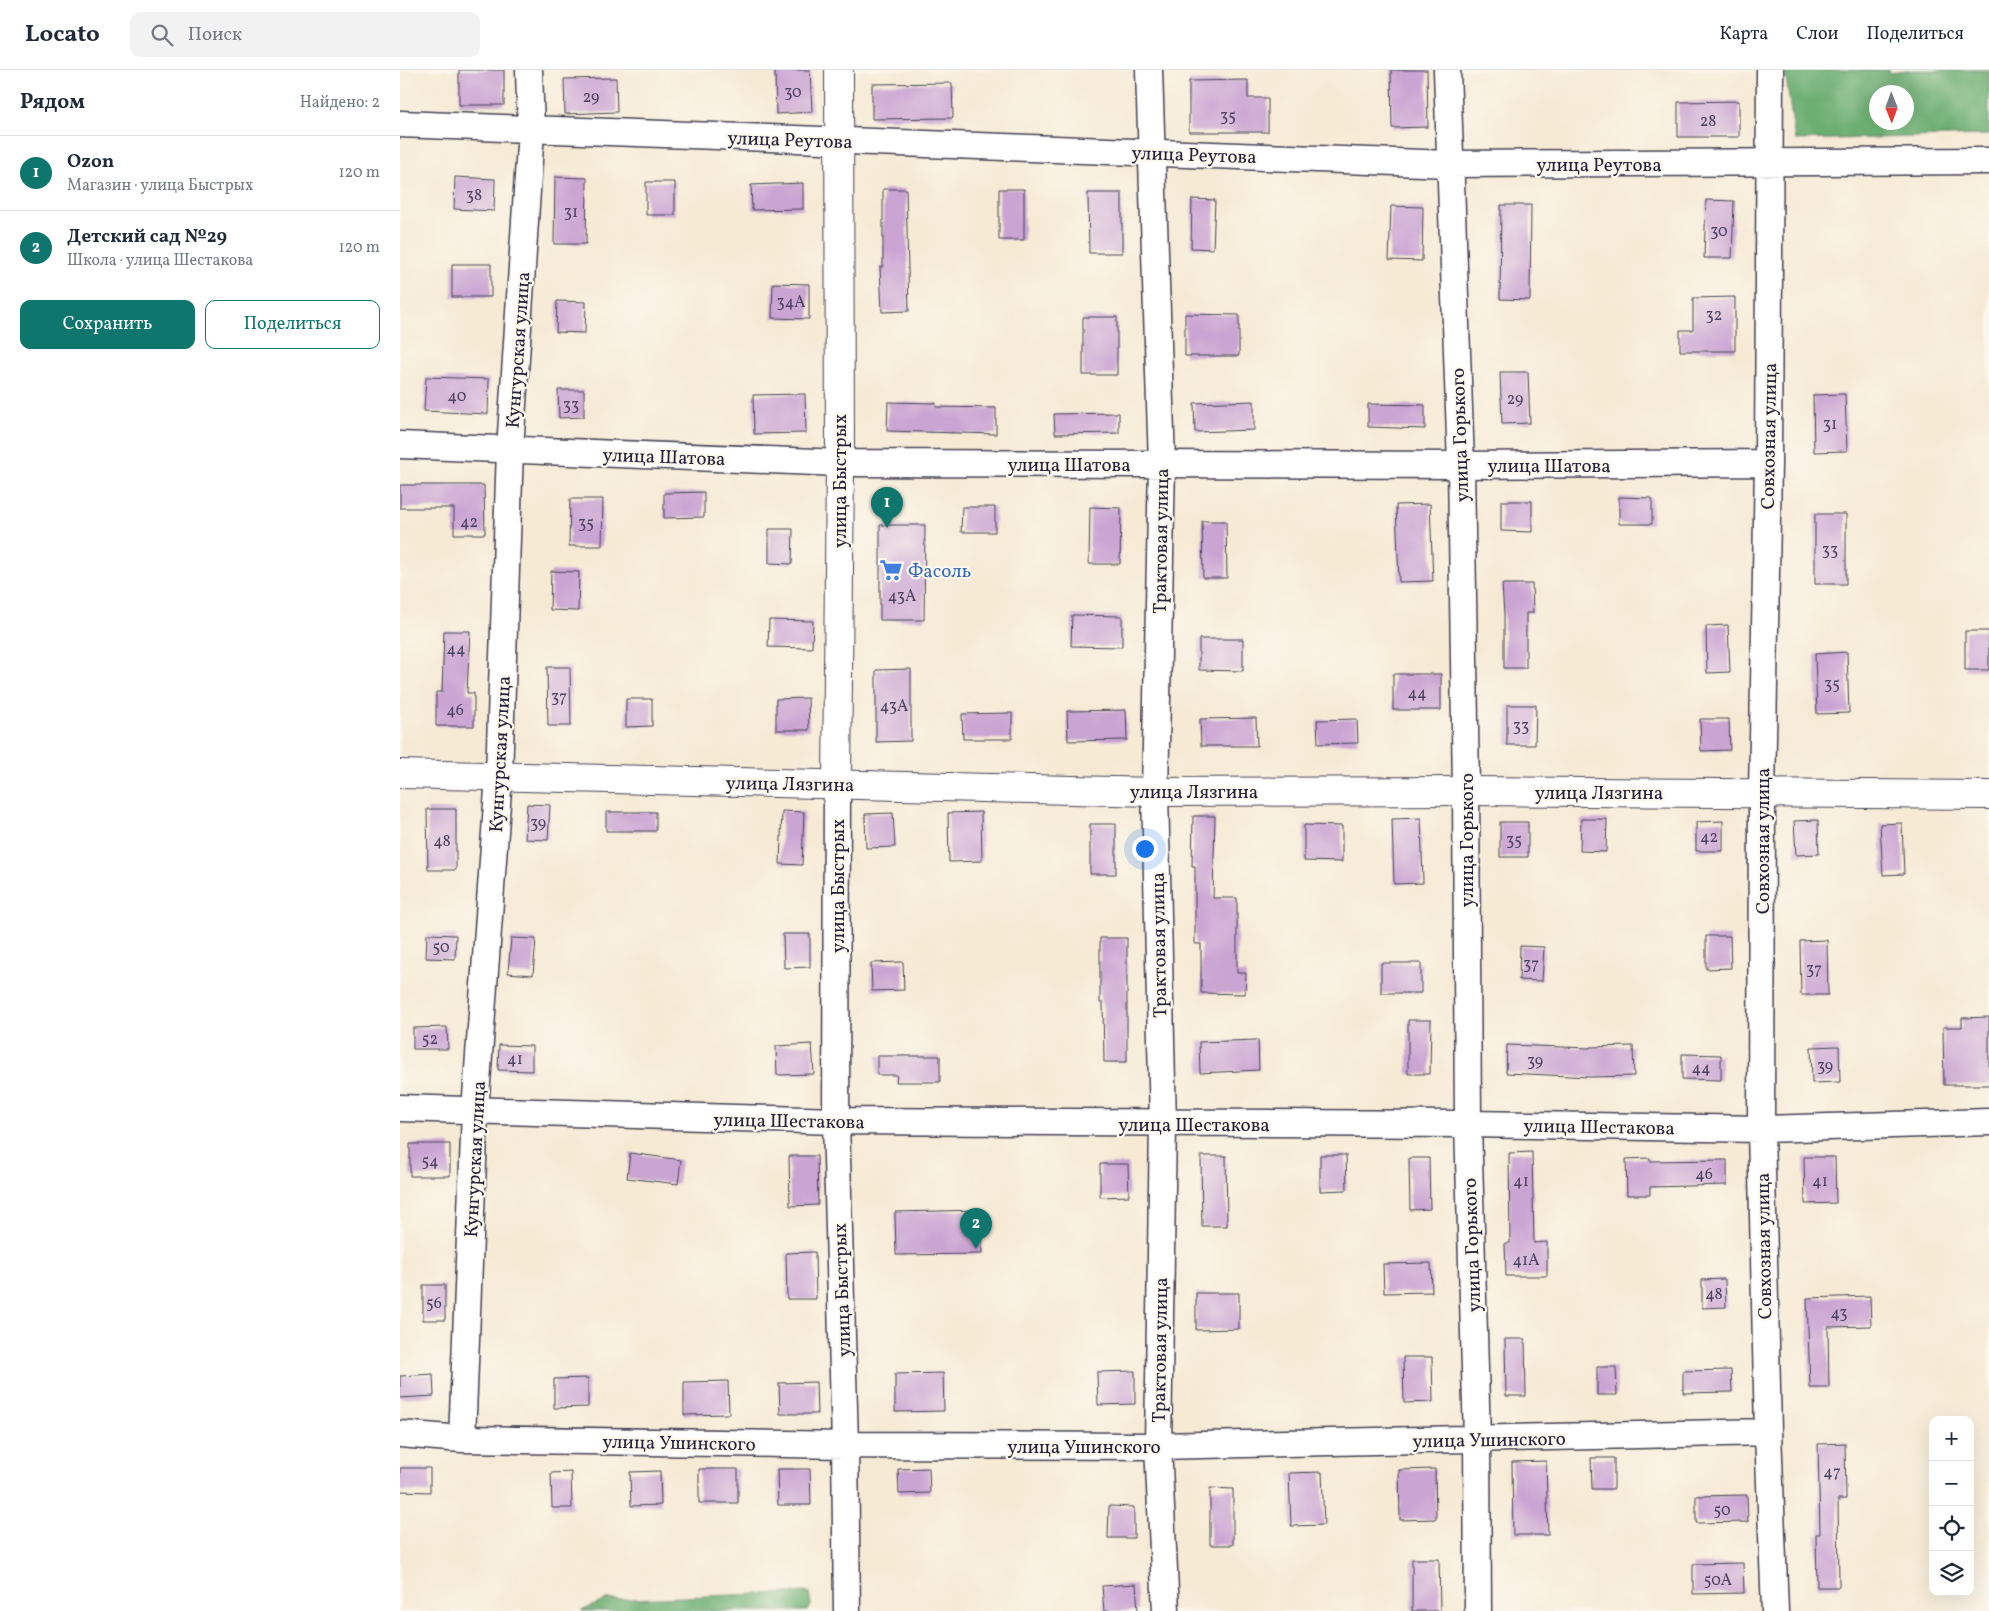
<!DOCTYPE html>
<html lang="ru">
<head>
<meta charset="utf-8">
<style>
	:root { --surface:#fff; --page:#f2f2f3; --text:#1f2937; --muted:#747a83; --line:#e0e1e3; --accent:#0f766e }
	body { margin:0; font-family:Vollkorn,serif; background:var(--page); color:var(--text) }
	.controls { position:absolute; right:15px; bottom:15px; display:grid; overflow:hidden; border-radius:10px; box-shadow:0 5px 20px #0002 }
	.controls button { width:45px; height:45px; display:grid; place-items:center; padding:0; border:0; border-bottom:1px solid var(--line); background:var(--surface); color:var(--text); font:25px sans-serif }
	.compass { position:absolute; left:1469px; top:15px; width:45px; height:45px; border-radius:50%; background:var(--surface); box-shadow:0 5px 20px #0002; rotate:179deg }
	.you { position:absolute; left:744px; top:778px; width:18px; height:18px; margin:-12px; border:4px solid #fff; border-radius:50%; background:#1a73e8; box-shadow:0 0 0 8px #1a73e833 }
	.badge { display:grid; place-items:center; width:32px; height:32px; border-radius:50%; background:var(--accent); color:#fff; font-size:16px; font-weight:700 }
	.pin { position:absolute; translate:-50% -41px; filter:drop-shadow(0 1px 2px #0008) }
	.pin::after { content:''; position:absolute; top:26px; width:18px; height:15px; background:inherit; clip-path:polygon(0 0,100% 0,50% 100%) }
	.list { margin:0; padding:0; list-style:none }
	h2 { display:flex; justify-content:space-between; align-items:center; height:65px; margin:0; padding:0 20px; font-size:21px }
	h2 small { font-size:16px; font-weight:400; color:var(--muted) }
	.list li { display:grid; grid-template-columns:32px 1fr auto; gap:15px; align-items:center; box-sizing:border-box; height:75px; padding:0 20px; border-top:1px solid var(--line) }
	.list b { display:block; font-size:19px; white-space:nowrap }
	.list p { margin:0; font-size:16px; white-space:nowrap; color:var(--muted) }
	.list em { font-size:16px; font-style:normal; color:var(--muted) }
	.actions { display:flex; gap:10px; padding:15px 20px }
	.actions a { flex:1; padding:11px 0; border:1px solid var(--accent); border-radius:10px; text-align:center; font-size:18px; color:var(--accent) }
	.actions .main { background:var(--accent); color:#fff }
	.icon { flex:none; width:28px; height:28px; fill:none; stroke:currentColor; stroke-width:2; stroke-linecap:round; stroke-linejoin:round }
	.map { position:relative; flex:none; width:1589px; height:1541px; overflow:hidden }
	header { display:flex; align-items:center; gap:30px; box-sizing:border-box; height:70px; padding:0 25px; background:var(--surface); border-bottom:1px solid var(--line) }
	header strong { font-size:24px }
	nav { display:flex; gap:28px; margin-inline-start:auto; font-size:18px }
	.search { width:350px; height:45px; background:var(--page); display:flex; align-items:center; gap:12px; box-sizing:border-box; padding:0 18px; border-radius:10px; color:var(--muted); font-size:19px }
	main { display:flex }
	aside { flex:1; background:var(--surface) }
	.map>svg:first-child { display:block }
</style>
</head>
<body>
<header>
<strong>Locato</strong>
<div class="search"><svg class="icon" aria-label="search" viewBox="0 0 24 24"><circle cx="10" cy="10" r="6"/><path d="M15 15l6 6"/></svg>Поиск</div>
<nav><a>Карта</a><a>Слои</a><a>Поделиться</a></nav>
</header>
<main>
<aside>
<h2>Рядом<small>Найдено: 2</small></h2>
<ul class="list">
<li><span class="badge">1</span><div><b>Ozon</b><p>Магазин · улица Быстрых</p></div><em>120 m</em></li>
<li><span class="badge">2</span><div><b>Детский сад №29</b><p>Школа · улица Шестакова</p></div><em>120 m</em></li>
</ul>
<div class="actions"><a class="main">Сохранить</a><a>Поделиться</a></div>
</aside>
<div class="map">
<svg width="1589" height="1541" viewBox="0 0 1589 1541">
	<rect width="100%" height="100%" fill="#fbf7ec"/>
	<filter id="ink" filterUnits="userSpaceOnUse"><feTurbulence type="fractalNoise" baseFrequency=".02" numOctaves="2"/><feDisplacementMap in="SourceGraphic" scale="10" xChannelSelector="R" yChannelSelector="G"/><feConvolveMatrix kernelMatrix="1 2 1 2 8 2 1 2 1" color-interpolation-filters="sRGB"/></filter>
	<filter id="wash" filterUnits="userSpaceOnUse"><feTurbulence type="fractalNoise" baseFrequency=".0096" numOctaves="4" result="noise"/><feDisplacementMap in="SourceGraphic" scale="20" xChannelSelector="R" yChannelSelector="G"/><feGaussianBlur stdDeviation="1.12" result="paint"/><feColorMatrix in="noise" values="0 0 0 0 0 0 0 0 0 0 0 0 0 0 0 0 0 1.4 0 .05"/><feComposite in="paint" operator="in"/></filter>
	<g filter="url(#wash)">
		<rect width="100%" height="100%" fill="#f6ead5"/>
		<path fill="#6daf72" stroke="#486856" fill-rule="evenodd" d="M 1385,0 L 1489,0 L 1490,3 L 1515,0 L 1589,0 L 1589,65 L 1395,70 ZM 1476,22 L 1506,22 L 1506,52 L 1476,52 Z
			M 409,1522 L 411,1535 L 408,1541 L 181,1541 L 206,1530 Z"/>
		<g id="blocks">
			<path fill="#caa4d3" d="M 59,0 L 104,0 L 104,35 L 59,35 Z
				M 375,0 L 410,0 L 412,42 L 376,44 Z
				M 991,0 L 1027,0 L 1028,57 L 992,58 Z
				M 216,8 L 217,42 L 165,44 L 164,9 Z
				M 848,10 L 848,28 L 868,28 L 868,62 L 789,62 L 789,11 Z
				M 552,13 L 553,48 L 472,49 L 472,14 Z
				M 1339,31 L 1339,67 L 1278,67 L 1278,32 Z
				M 55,107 L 95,109 L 94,141 L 54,139 Z
				M 155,107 L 187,108 L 186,174 L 154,174 Z
				M 246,112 L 275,112 L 275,145 L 246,145 Z
				M 403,113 L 403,139 L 352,140 L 351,115 Z
				M 483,119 L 506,119 L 509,241 L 482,242 L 480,197 L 483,197 Z
				M 599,119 L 624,119 L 624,170 L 599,170 Z
				M 688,123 L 722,123 L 722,183 L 689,183 Z
				M 792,129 L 815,130 L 813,179 L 791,178 Z
				M 1306,130 L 1334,131 L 1332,188 L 1304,188 Z
				M 1101,135 L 1131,135 L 1130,230 L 1100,229 Z
				M 991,136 L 1023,137 L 1022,191 L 989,190 Z
				M 52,194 L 91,194 L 91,227 L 52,227 Z
				M 373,213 L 409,214 L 409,249 L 372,248 Z
				M 1335,227 L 1335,281 L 1280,281 L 1280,260 L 1293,260 L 1293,228 Z
				M 157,231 L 186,232 L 185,263 L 156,262 Z
				M 785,244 L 839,245 L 839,286 L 785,286 Z
				M 683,247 L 717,247 L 717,305 L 683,305 Z
				M 1100,302 L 1128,302 L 1130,353 L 1102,354 Z
				M 26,307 L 89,309 L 88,344 L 24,341 Z
				M 158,320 L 184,320 L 184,347 L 159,348 Z
				M 405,324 L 406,363 L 354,364 L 353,325 Z
				M 1445,324 L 1447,381 L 1414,382 L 1413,325 Z
				M 854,331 L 854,360 L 795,362 L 794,333 Z
				M 488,332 L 536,333 L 536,337 L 596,338 L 596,364 L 487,361 Z
				M 968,334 L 1025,335 L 1025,359 L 968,357 Z
				M 719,343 L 719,363 L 655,364 L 654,344 Z
				M 0,415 L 84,415 L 85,464 L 54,464 L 54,438 L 0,438 Z
				M 304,422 L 304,447 L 264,448 L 264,423 Z
				M 1219,427 L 1252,428 L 1252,454 L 1219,454 Z
				M 170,429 L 203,429 L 202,476 L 169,476 Z
				M 1101,431 L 1132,431 L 1132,462 L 1101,461 Z
				M 1030,434 L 1033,511 L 999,512 L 996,435 Z
				M 562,437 L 595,437 L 595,462 L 561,462 Z
				M 690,437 L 721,438 L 720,494 L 689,494 Z
				M 1415,444 L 1446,444 L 1446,514 L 1415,514 Z
				M 802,451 L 826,451 L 827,508 L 803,508 Z
				M 480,455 L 525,455 L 524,550 L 480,550 Z
				M 369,459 L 393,459 L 392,494 L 369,493 Z
				M 151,501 L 179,502 L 178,541 L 150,540 Z
				M 1102,514 L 1132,514 L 1133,543 L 1126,543 L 1126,598 L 1104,598 L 1104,544 Z
				M 672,545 L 722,546 L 722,577 L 671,576 Z
				M 369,550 L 413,551 L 412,578 L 368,577 Z
				M 1328,555 L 1330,602 L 1307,603 L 1306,556 Z
				M 44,561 L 70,561 L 67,623 L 74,623 L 74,656 L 36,656 L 36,622 L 42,622 Z
				M 1565,561 L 1589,561 L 1589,600 L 1565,600 Z
				M 799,569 L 843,569 L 843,601 L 799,600 Z
				M 1447,582 L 1449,643 L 1417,644 L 1415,584 Z
				M 147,597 L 170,597 L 171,656 L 148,656 Z
				M 511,599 L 511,671 L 476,672 L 476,600 Z
				M 993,604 L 1041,604 L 1041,640 L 993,640 Z
				M 408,628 L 409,660 L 376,660 L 376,629 Z
				M 226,629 L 252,629 L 252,656 L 226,657 Z
				M 1107,635 L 1136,635 L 1135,675 L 1107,675 Z
				M 726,640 L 727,670 L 668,671 L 667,641 Z
				M 612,643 L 612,669 L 563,669 L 562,644 Z
				M 856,648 L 857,676 L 801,676 L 800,649 Z
				M 957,649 L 958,673 L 918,674 L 917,650 Z
				M 1300,649 L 1329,649 L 1330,680 L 1301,681 Z
				M 127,734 L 150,735 L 148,770 L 125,769 Z
				M 27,739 L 56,739 L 56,800 L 28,800 Z
				M 382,741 L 404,742 L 402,795 L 380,794 Z
				M 206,742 L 256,742 L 256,761 L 206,761 Z
				M 581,742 L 582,791 L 549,792 L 548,743 Z
				M 493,743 L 495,777 L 466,778 L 465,744 Z
				M 793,746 L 815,746 L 813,828 L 837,828 L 837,903 L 846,903 L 845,924 L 801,923 L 801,874 L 795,874 L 795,796 L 792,796 Z
				M 1021,748 L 1023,813 L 994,814 L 992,749 Z
				M 1181,749 L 1207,749 L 1206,782 L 1180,781 Z
				M 1418,750 L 1419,784 L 1396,785 L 1394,751 Z
				M 1323,751 L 1323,781 L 1296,781 L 1296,752 Z
				M 1100,752 L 1128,752 L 1128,787 L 1100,787 Z
				M 1502,753 L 1504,804 L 1483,805 L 1480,754 Z
				M 690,754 L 716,754 L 716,804 L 690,804 Z
				M 904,755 L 942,756 L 942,792 L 904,791 Z
				M 27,864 L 56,865 L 55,889 L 26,888 Z
				M 383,864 L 410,864 L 410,897 L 384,898 Z
				M 1306,866 L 1330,866 L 1331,898 L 1306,899 Z
				M 111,868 L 136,869 L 133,905 L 108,903 Z
				M 700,868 L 727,868 L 727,992 L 704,992 L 703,933 L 700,933 Z
				M 1427,870 L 1428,925 L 1401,925 L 1400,871 Z
				M 1120,876 L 1144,877 L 1142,911 L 1119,910 Z
				M 503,892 L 504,920 L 472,921 L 471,893 Z
				M 981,893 L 1021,893 L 1021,923 L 981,923 Z
				M 1589,947 L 1589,1015 L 1544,1015 L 1543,957 L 1562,957 L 1562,948 Z
				M 1008,950 L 1031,950 L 1030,1004 L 1008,1004 Z
				M 47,957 L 48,979 L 13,979 L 13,958 Z
				M 858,970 L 859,1000 L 800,1003 L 799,972 Z
				M 412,974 L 414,1004 L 377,1005 L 376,976 Z
				M 99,975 L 132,976 L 132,1001 L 98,1000 Z
				M 1107,975 L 1190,978 L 1190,977 L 1233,976 L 1234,1006 L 1190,1007 L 1106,1003 Z
				M 1439,976 L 1440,1012 L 1412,1013 L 1411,977 Z
				M 1282,984 L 1321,985 L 1321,1010 L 1282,1009 Z
				M 477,986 L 540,986 L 540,1012 L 496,1012 L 497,1005 L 477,1005 Z
				M 10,1074 L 50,1074 L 50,1106 L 10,1106 Z
				M 1132,1082 L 1134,1173 L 1147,1172 L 1147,1206 L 1106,1206 L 1105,1173 L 1110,1173 L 1109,1083 Z
				M 230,1083 L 281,1090 L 278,1114 L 227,1108 Z
				M 920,1085 L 946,1085 L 947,1120 L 920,1121 Z
				M 389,1086 L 417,1086 L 418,1135 L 390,1136 Z
				M 801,1086 L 826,1086 L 827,1156 L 802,1156 Z
				M 1404,1087 L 1435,1087 L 1436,1133 L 1405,1134 Z
				M 1009,1088 L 1029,1088 L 1030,1139 L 1010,1140 Z
				M 1250,1088 L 1250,1091 L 1327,1090 L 1327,1115 L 1250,1117 L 1250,1125 L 1227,1125 L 1226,1089 Z
				M 700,1094 L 728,1094 L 729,1126 L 700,1127 Z
				M 582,1140 L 582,1184 L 496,1185 L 495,1142 Z
				M 415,1182 L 416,1229 L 387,1229 L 386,1183 Z
				M 1031,1193 L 1032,1222 L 984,1223 L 983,1194 Z
				M 1325,1209 L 1326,1237 L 1302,1238 L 1302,1210 Z
				M 23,1215 L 45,1215 L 45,1250 L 23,1250 Z
				M 796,1223 L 839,1223 L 839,1259 L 796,1260 Z
				M 1470,1226 L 1471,1256 L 1428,1257 L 1429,1318 L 1410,1318 L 1407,1228 Z
				M 1105,1269 L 1125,1269 L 1126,1326 L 1106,1326 Z
				M 1003,1287 L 1032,1287 L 1033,1332 L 1004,1333 Z
				M 1197,1297 L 1216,1297 L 1217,1325 L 1197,1325 Z
				M 1331,1300 L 1332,1322 L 1283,1323 L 1283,1301 Z
				M 735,1301 L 735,1334 L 698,1335 L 697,1302 Z
				M 543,1303 L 544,1341 L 495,1342 L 495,1304 Z
				M 33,1304 L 34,1326 L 0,1328 L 0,1306 Z
				M 188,1308 L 188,1337 L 154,1338 L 154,1309 Z
				M 328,1311 L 329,1344 L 284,1345 L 284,1312 Z
				M 416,1312 L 417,1344 L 380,1344 L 379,1313 Z
				M 1445,1373 L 1446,1429 L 1438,1429 L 1439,1517 L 1417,1517 L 1416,1464 L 1420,1464 L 1418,1374 Z
				M 1191,1388 L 1214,1388 L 1214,1419 L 1192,1419 Z
				M 1146,1391 L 1148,1465 L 1113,1465 L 1112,1392 Z
				M 0,1398 L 30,1398 L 30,1422 L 0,1421 Z
				M 529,1398 L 530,1423 L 499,1424 L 498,1399 Z
				M 299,1399 L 338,1399 L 338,1433 L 299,1433 Z
				M 377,1399 L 410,1399 L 411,1435 L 378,1435 Z
				M 1035,1399 L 1036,1449 L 1000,1450 L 999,1400 Z
				M 260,1401 L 261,1435 L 231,1436 L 230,1402 Z
				M 171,1402 L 172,1438 L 152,1438 L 151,1403 Z
				M 922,1402 L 924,1455 L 891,1456 L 889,1403 Z
				M 810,1418 L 833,1419 L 833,1475 L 810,1475 Z
				M 1347,1425 L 1348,1452 L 1296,1453 L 1296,1426 Z
				M 709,1436 L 734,1437 L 734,1468 L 708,1468 Z
				M 1012,1489 L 1039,1489 L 1040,1541 L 1012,1541 Z
				M 1343,1493 L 1344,1523 L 1293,1524 L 1293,1494 Z
				M 736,1514 L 738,1541 L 704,1541 L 702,1516 Z"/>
		</g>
	</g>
	<g filter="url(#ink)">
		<use href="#blocks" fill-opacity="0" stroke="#424052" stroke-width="1"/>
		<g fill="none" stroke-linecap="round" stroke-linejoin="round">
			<defs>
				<path id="street" d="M 749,0 L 762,394 L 755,722 L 763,1054 L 758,1376 L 766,1541
					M 1047,0 L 1061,395 L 1066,721 L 1068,1054 L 1077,1369 L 1078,1541
					M 1370,0 L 1368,393 L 1362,723 L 1361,1059 L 1368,1362 L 1375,1541
					M 0,54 L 1049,94 L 1589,91
					M 0,375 L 440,393 L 1061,395 L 1368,393
					M 437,714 L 436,1051 L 445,1375 L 447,1541
					M 0,1038 L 436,1051 L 1068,1054 L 1361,1059 L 1589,1052
					M 0,1364 L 62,1369 L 445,1375 L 758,1376 L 1368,1362
					M 62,1369 L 75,1041 L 99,706 L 110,379 L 131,60 L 129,0"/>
				<path id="secondary" d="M 0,704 L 755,722 L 1066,721 L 1589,725
					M 437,714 L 440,393 L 439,0"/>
			</defs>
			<use href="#street" stroke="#424052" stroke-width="29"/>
			<use href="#secondary" stroke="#424052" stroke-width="30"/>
			<use href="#street" stroke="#fff" stroke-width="26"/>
			<use href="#secondary" stroke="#fff" stroke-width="28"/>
		</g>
	</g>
	<defs>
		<symbol id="supermarket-bare" viewBox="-9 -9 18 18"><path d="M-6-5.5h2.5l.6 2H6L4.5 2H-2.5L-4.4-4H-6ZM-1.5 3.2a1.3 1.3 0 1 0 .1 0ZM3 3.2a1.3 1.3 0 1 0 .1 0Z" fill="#3f7fe0" stroke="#fbf7ec" stroke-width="2.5" paint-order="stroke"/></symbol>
	</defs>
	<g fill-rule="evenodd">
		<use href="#supermarket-bare" x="475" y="484" width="32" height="32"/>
	</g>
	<g text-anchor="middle" stroke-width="4.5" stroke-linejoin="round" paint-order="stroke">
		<g font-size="16" fill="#4c4261">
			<text x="393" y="27">30</text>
			<text x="191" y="32">29</text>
			<text x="828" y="51">35</text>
			<text x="1308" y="56">28</text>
			<text x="74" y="130">38</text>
			<text x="171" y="147">31</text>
			<text x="1319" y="166">30</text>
			<text x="391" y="237">34А</text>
			<text x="1314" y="250">32</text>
			<text x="57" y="331">40</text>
			<text x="1115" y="334">29</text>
			<text x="171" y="340">33</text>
			<text x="1430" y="359">31</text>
			<text x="69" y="457">42</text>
			<text x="186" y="458">35</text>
			<text x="1430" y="485">33</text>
			<text x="502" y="531">43А</text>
			<text x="56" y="584">44</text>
			<text x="1432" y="619">35</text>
			<text x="1017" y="628">44</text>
			<text x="159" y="632">37</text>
			<text x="494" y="641">43А</text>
			<text x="55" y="645">46</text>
			<text x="1121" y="661">33</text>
			<text x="138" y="758">39</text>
			<text x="1309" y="772">42</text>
			<text x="1114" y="775">35</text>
			<text x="42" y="776">48</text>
			<text x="41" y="882">50</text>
			<text x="1131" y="899">37</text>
			<text x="1414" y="904">37</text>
			<text x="30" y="974">52</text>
			<text x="115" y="994">41</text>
			<text x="1135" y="996">39</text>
			<text x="1425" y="1001">39</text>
			<text x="1301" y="1003">44</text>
			<text x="30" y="1096">54</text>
			<text x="1304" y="1109">46</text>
			<text x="1121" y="1116">41</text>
			<text x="1420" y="1116">41</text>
			<text x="1126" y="1195">41А</text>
			<text x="1314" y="1229">48</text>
			<text x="34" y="1238">56</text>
			<text x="1439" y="1248">43</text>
			<text x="1432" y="1407">47</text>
			<text x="1322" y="1445">50</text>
			<text x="1318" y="1515">50А</text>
		</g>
		<g font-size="19" fill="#22223b" stroke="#fbf7ec">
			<text transform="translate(390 69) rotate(2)" y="7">улица Реутова</text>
			<text transform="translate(794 84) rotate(2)" y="7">улица Реутова</text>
			<text x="1199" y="101">улица Реутова</text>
			<text transform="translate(117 280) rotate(-86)" y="7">Кунгурская улица</text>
			<text transform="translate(1059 365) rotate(-92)" y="7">улица Горького</text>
			<text transform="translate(1368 366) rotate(-89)" y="7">Совхозная улица</text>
			<text transform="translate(264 386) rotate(2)" y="7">улица Шатова</text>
			<text x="669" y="401">улица Шатова</text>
			<text x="1149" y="402">улица Шатова</text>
			<text transform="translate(439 411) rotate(-90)" y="7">улица Быстрых</text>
			<text transform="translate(760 471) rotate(-89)" y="7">Трактовая улица</text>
			<text transform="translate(99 684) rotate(-87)" y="7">Кунгурская улица</text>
			<text transform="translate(390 713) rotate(1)" y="7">улица Лязгина</text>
			<text x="794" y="728">улица Лязгина</text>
			<text x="1199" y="729">улица Лязгина</text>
			<text transform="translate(1066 770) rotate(-90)" y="7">улица Горького</text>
			<text transform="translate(1362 771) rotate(-90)" y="7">Совхозная улица</text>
			<text transform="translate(437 816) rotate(-90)" y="7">улица Быстрых</text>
			<text transform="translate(758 875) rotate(-91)" y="7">Трактовая улица</text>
			<text transform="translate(389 1050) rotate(1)" y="7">улица Шестакова</text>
			<text x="794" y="1061">улица Шестакова</text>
			<text transform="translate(1199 1056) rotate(1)" y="7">улица Шестакова</text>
			<text transform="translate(74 1089) rotate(-87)" y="7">Кунгурская улица</text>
			<text transform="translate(1071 1175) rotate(-92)" y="7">улица Горького</text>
			<text transform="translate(1363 1176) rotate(-91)" y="7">Совхозная улица</text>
			<text transform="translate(441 1220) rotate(-92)" y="7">улица Быстрых</text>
			<text transform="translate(759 1280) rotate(-89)" y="7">Трактовая улица</text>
			<text transform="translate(1089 1369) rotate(-1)" y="7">улица Ушинского</text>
			<text transform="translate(279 1372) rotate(1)" y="7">улица Ушинского</text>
			<text x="684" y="1383">улица Ушинского</text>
		</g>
		<g font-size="19" fill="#366cbe" stroke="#fbf7ec" text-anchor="start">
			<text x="508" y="507">Фасоль</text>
		</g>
	</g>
</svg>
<div class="controls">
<button>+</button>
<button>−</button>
<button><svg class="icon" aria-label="locate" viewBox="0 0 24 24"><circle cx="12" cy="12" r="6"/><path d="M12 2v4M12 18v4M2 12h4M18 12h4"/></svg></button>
<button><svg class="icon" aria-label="layers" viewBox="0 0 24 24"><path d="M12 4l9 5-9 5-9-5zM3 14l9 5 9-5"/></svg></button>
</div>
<svg class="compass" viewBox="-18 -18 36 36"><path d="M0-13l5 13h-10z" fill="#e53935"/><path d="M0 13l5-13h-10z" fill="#747a83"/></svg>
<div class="you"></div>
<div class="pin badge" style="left:487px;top:458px">1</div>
<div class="pin badge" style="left:576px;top:1179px">2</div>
</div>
</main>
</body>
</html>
